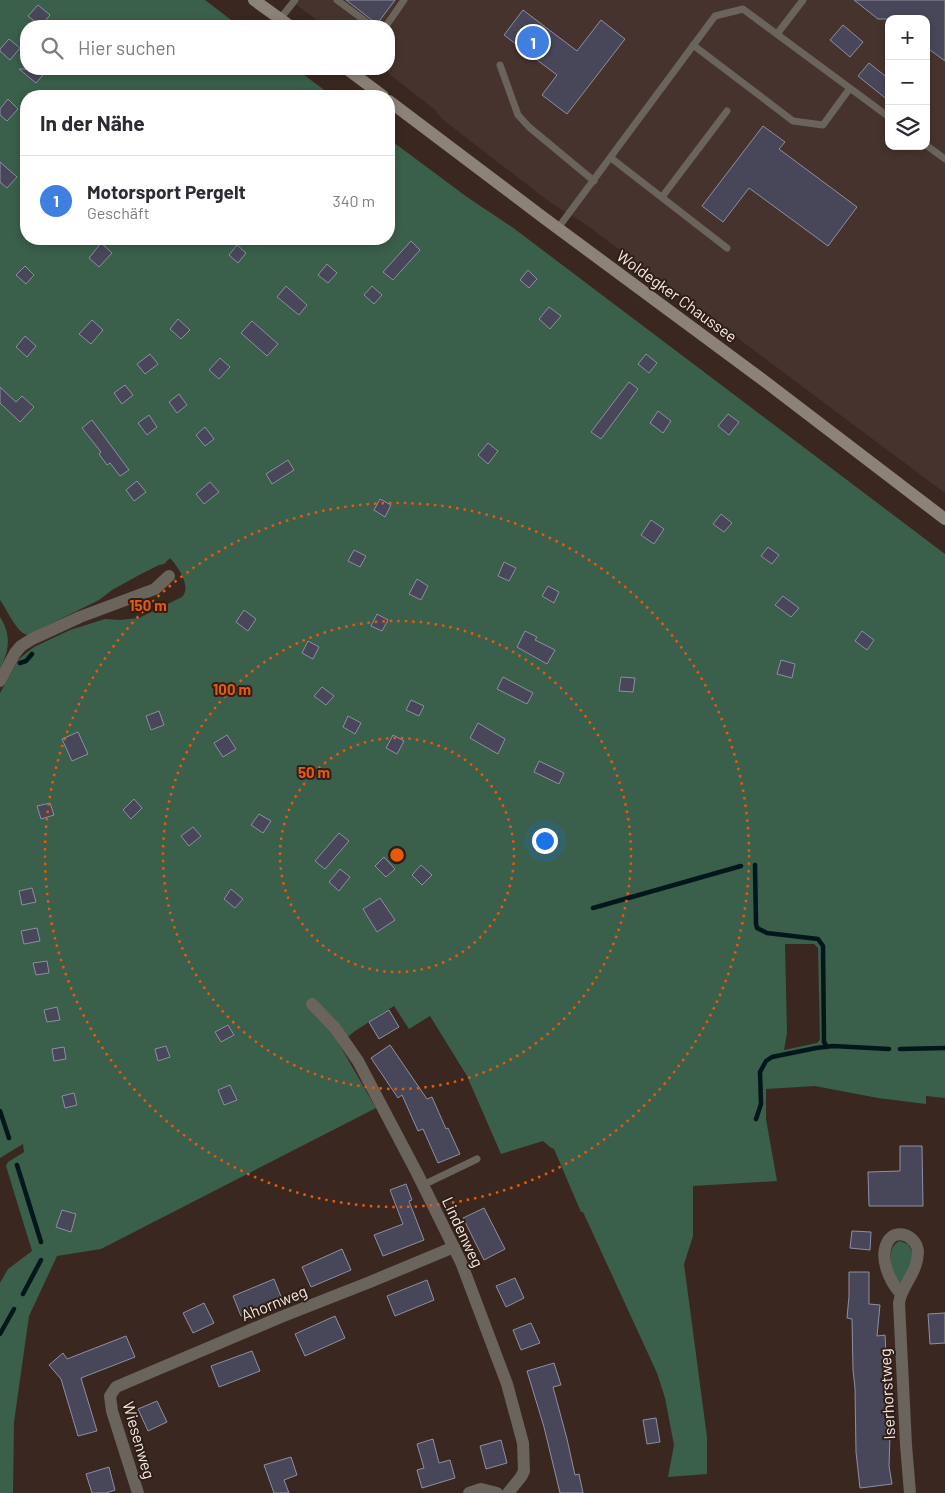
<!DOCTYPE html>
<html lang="de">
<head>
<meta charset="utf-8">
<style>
	:root { --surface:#fff; --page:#f2f2f3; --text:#2b2b33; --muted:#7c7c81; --line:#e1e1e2; --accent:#d93025 }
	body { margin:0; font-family:Barlow,sans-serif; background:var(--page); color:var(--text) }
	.controls { position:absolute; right:15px; top:15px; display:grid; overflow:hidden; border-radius:10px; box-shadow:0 2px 8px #0003 }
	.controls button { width:45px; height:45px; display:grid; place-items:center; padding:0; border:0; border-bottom:1px solid var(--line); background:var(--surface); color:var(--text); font:25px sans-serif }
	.you { position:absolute; left:544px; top:840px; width:18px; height:18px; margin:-12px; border:4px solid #fff; border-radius:50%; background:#1a73e8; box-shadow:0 0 0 8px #1a73e833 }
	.badge { display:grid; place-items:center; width:32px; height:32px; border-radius:50%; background:var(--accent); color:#fff; font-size:16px; font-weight:700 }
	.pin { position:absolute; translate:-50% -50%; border:2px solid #fff; box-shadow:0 1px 5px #0006 }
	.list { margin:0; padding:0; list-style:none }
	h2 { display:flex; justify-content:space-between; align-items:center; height:65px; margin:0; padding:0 20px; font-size:21px }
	h2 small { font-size:16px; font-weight:400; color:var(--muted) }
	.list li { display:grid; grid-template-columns:32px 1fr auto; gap:15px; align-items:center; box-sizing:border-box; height:90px; padding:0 20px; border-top:1px solid var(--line) }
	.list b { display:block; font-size:19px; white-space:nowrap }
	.list p { margin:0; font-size:16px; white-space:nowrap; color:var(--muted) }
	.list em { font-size:16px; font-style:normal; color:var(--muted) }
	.icon { flex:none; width:28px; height:28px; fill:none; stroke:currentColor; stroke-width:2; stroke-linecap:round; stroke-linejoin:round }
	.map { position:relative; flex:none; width:945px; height:1493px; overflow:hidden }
	.search { position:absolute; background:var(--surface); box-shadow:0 2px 8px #0003; left:20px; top:20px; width:375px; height:55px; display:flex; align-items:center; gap:12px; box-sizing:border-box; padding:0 18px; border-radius:20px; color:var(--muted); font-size:19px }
	.panel { position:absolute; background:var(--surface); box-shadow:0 2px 8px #0003; left:20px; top:90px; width:375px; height:155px; border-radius:20px }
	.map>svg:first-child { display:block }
</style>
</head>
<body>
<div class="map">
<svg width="945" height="1493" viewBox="0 0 945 1493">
	<rect width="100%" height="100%" fill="#3a2820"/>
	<path fill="#46332d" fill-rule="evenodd" d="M 290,0 L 945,0 L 945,493 L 584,223 L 551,203 L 442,119 L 434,109 L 383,69 L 389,69 L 389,26 L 325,26 ZM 889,19 L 926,19 L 926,146 L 889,146 Z"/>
	<path fill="#3a5f4b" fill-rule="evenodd" d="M 0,0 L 205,0 L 239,26 L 26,26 L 26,69 L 296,69 L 327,92 L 327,96 L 26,96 L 26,239 L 389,239 L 389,139 L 467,197 L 512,227 L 945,554 L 945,1048 L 928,1049 L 945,1049 L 945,1098 L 926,1096 L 926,1104 L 878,1098 L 815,1086 L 766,1089 L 766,1119 L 777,1181 L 693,1186 L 693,1236 L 684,1264 L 707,1437 L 707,1474 L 668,1477 L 674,1445 L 665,1398 L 657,1373 L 583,1212 L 581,1212 L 554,1149 L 550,1147 L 543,1141 L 501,1154 L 467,1076 L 430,1016 L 409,1029 L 394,1006 L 355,1031 L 339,1044 L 376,1108 L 101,1249 L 57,1256 L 29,1316 L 14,1422 L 13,1493 L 0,1493 L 0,1283 L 8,1269 L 32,1251 L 6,1166 L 8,1162 L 24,1152 L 23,1144 L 0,1158 L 0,693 L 19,659 L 34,647 L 70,630 L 105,619 L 120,620 L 139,618 L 182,597 C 192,587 178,567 170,558 L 164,564 L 159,565 L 141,574 L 112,590 L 99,600 L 28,635 C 17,634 7,609 0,600 ZM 785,944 L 814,944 L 818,948 L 820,1040 L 817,1043 L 784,1050 L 787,1033 Z
		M 0,617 C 11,634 10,650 0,668 Z
		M 899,1241 L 908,1244 L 913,1254 L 904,1282 L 899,1283 C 892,1271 884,1250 899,1241 Z"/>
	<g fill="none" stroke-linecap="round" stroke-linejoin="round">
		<path stroke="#03171a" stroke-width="4.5" d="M 20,663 L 26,661 L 32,654
			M 755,865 L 756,924 L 757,928 L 767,933 L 818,939 L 823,946 L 824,1042 L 827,1047
			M 593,908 L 741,866
			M 900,1049 L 945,1048
			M 0,1111 L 9,1138
			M 756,1119 L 761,1104 L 760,1072 L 766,1061 L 772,1057 L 816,1048 L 833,1046 L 889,1049
			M 17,1165 L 41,1242
			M 23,1294 L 41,1260
			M 0,1334 L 14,1309"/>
	</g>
	<path fill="#484759" stroke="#8f8ea3" d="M 346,0 L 395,0 L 377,24 Z
		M 854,0 L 945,0 L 945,61 L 926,47 L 926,19 L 878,19 Z
		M 38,5 L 50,15 L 41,26 L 28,16 Z
		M 523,10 L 577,51 L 601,20 L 625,39 L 567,114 L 542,95 L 557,75 L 504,35 Z
		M 843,25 L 863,42 L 850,57 L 830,40 Z
		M 9,39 L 20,48 L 10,60 L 0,51 L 0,49 Z
		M 869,63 L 889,79 L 889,101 L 858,76 Z
		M 19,69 L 48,69 L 36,83 Z
		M 8,99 L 18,109 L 7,121 L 0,115 L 0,109 Z
		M 763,126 L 785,142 L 779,149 L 857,207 L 828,246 L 749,188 L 723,222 L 702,206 Z
		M 0,162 L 17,177 L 7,188 L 0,182 Z
		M 411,241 L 420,250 L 393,280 L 383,272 Z
		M 101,243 L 112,253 L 99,267 L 89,258 Z
		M 237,245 L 246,253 L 238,263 L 229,255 Z
		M 327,264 L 337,273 L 328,283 L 318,275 Z
		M 25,266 L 34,275 L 26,284 L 16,275 Z
		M 528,270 L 537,279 L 529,288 L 520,280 Z
		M 286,286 L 307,305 L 299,315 L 277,297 Z
		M 372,286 L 382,295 L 374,304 L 364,295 Z
		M 549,307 L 561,316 L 550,329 L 539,319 Z
		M 178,319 L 190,330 L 181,339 L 170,329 Z
		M 92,320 L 103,330 L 91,344 L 79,334 Z
		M 252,321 L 278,344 L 267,356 L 241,333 Z
		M 25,336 L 36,346 L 27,357 L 16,347 Z
		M 150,354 L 158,364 L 145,374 L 137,364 Z
		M 646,354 L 657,363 L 649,373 L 638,364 Z
		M 220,358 L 230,367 L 219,379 L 209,370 Z
		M 629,382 L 638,389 L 601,439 L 591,432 Z
		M 125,385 L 133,395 L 122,404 L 114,393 Z
		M 0,387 L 16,402 L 22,396 L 34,407 L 20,422 L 0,403 Z
		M 179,394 L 187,405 L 177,413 L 169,402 Z
		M 658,411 L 671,421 L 663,433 L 650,423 Z
		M 728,414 L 739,422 L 729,435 L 718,426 Z
		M 149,415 L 157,427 L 147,435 L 138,423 Z
		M 92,420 L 129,470 L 120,476 L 110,463 L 107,465 L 99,454 L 101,452 L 82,428 Z
		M 205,427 L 214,439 L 205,446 L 196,435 Z
		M 488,443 L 498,451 L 488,464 L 478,455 Z
		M 288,460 L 294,470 L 272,484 L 266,474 Z
		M 137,481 L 146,492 L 134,501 L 126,490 Z
		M 210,482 L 219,492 L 204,504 L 196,494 Z
		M 380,499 L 391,505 L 385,517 L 374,510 Z
		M 721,514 L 732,523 L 724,532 L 713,524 Z
		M 651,520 L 664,529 L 654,544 L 641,535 Z
		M 768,547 L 779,555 L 772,564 L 761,556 Z
		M 354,550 L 366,556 L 360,567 L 348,561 Z
		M 504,562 L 516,568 L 509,581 L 498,576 Z
		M 417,579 L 428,586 L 421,600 L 409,594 Z
		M 548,586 L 559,592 L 554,603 L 542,596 Z
		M 783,596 L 799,608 L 791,617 L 775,605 Z
		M 244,610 L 256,619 L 248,631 L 236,622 Z
		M 377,614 L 388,620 L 382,631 L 371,626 Z
		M 525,631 L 537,637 L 535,640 L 555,650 L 547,664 L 517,647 Z
		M 862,631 L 874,640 L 867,650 L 855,641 Z
		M 308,641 L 319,647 L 313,659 L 302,653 Z
		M 781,660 L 795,664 L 792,678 L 777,674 Z
		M 503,677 L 533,693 L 527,704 L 497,689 Z
		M 621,677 L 635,678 L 633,692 L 619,691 Z
		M 322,687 L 334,696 L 326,705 L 314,696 Z
		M 411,700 L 424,706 L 419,716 L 406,710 Z
		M 159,711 L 164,725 L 151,730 L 146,716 Z
		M 348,716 L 361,723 L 355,734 L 343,727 Z
		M 478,723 L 505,739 L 498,754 L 470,738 Z
		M 78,732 L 88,754 L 72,761 L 62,739 Z
		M 227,735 L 236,749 L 223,757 L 214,743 Z
		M 393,735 L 404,741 L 397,754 L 386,748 Z
		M 539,761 L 564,773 L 559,784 L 534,772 Z
		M 134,799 L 142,808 L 131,819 L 123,810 Z
		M 50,803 L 54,815 L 41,819 L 37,806 Z
		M 259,814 L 271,821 L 263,833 L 251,825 Z
		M 193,827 L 201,836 L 189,846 L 181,836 Z
		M 339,833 L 349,841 L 325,869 L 315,861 Z
		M 384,857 L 395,869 L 386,877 L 375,866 Z
		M 421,865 L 432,875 L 422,885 L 412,875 Z
		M 340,869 L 350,877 L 339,891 L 329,882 Z
		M 32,888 L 36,902 L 22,905 L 19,891 Z
		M 231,889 L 243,899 L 235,908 L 224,899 Z
		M 380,898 L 395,920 L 377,932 L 363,909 Z
		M 37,928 L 40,941 L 24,944 L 21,931 Z
		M 47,961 L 49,973 L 36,975 L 33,963 Z
		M 57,1007 L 60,1020 L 47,1022 L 44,1010 Z
		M 389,1010 L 399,1027 L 379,1039 L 369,1022 Z
		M 228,1025 L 234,1035 L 221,1042 L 215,1032 Z
		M 390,1045 L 427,1099 L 432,1097 L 446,1129 L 448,1128 L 460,1154 L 438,1163 L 423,1129 L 418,1131 L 402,1095 L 398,1098 L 371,1058 Z
		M 166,1046 L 170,1057 L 158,1061 L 155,1049 Z
		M 64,1047 L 66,1059 L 54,1061 L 52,1049 Z
		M 230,1085 L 237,1100 L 224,1105 L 218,1090 Z
		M 74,1093 L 77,1105 L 65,1108 L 62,1096 Z
		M 900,1146 L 922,1146 L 923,1206 L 869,1206 L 868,1172 L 900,1171 Z
		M 406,1184 L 412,1200 L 409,1201 L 424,1240 L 383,1256 L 374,1235 L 403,1224 L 390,1190 Z
		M 484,1208 L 505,1249 L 484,1260 L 463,1218 Z
		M 62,1210 L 76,1214 L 71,1232 L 56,1227 Z
		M 852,1231 L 871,1232 L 870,1250 L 850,1248 Z
		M 342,1249 L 351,1270 L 311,1287 L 302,1267 Z
		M 849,1272 L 869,1272 L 869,1304 L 880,1305 L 877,1336 L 885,1335 L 886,1353 L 882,1354 L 885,1402 L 887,1402 L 886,1435 L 890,1435 L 889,1466 L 892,1484 L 860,1488 L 856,1452 L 855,1388 L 853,1370 L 852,1319 L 847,1318 L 849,1296 Z
		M 515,1278 L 524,1298 L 506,1307 L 496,1286 Z
		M 274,1279 L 282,1299 L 241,1316 L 233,1296 Z
		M 427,1280 L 434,1300 L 395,1316 L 387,1296 Z
		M 204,1303 L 214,1323 L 193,1333 L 183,1313 Z
		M 945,1313 L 945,1343 L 930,1344 L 928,1314 Z
		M 335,1316 L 345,1338 L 305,1356 L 295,1334 Z
		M 531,1323 L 540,1343 L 521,1350 L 513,1330 Z
		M 126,1336 L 135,1357 L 81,1378 L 97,1431 L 78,1436 L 61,1379 L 49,1365 L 63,1353 L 67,1359 Z
		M 252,1351 L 260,1371 L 219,1387 L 211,1366 Z
		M 554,1363 L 561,1385 L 553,1387 L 567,1439 L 575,1475 L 579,1474 L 583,1493 L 560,1493 L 544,1427 L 527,1371 Z
		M 157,1401 L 167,1422 L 148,1431 L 138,1409 Z
		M 656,1418 L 660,1442 L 647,1444 L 643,1420 Z
		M 433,1439 L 439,1463 L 450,1460 L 455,1478 L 422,1488 L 417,1470 L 424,1468 L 417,1444 Z
		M 501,1440 L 507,1463 L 486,1469 L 480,1446 Z
		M 291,1457 L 297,1475 L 284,1480 L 289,1493 L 274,1493 L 264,1465 Z
		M 109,1467 L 115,1490 L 106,1493 L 92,1493 L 86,1474 Z"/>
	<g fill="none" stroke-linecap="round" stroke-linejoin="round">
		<path stroke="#6a645c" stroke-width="7" d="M 337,0 L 372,26
			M 280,19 L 295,0
			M 386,26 L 404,0
			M 777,34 L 803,0
			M 693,45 L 793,121 L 823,125 L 850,88
			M 500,65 L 518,115 L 529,127 L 594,181
			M 926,145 L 945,159
			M 611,158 L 727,248
			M 662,197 L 727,111
			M 558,228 L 715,16 L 743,9 L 889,117
			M 423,1185 L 477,1159"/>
		<path stroke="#6a645c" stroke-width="12" d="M 0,681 L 15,653 L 21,646 L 32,639 L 80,617 L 155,589 L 169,576
			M 312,1004 L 335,1028 L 358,1061 L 417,1173 L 461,1262 L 507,1384 L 523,1443 L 524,1471 L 521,1477 L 508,1493
			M 900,1293 C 890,1281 879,1259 887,1243 C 895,1226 918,1236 918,1253 C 917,1274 901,1286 899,1303 L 906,1445 L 910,1493
			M 138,1493 L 112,1411 L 110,1396 L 116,1387 L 281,1317 L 370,1282 L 454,1247
			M 469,1493 L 481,1489 L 497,1493"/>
		<path stroke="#8c8277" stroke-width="12" d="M 254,0 L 290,26
			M 347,69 L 383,96
			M 389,101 L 544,218 L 767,383 L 945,519"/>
	</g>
	<g fill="none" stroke="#e8590c" stroke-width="2.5" stroke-dasharray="2.5 5">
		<circle cx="397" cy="855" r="117"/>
		<circle cx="397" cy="855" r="234"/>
		<circle cx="397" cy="855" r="352"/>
	</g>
	<g text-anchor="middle" stroke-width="4" stroke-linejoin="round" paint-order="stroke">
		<g font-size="16" fill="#f6eae5" stroke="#2f1e16">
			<text transform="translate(677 296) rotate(36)" y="6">Woldegker Chaussee</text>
			<text transform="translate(463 1232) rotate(65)" y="6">Lindenweg</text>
			<text transform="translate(274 1303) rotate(-22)" y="6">Ahornweg</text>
			<text transform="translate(887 1394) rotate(-93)" y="6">Iserhorstweg</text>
			<text transform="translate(139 1440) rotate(74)" y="6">Wiesenweg</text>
		</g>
	</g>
	<circle cx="397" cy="855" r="8" fill="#e8590c" stroke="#2f1e16" stroke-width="2.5"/>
	<g font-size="15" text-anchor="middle" font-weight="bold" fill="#e8590c" stroke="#2f1e16" stroke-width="4" stroke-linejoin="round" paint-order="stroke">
		<text x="148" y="611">150 m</text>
		<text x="232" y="695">100 m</text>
		<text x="314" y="778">50 m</text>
	</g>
</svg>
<div class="controls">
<button>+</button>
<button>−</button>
<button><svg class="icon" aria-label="layers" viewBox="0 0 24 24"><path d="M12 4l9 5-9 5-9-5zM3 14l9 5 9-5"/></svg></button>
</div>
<div class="you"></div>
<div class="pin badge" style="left:533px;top:42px;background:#3f7fe0">1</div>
<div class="search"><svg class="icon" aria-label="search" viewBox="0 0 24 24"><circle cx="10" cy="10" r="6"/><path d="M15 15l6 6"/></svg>Hier suchen</div>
<section class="panel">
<h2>In der Nähe<small></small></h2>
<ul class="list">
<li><span class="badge" style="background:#3f7fe0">1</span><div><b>Motorsport Pergelt</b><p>Geschäft</p></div><em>340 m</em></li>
</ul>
</section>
</div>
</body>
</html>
